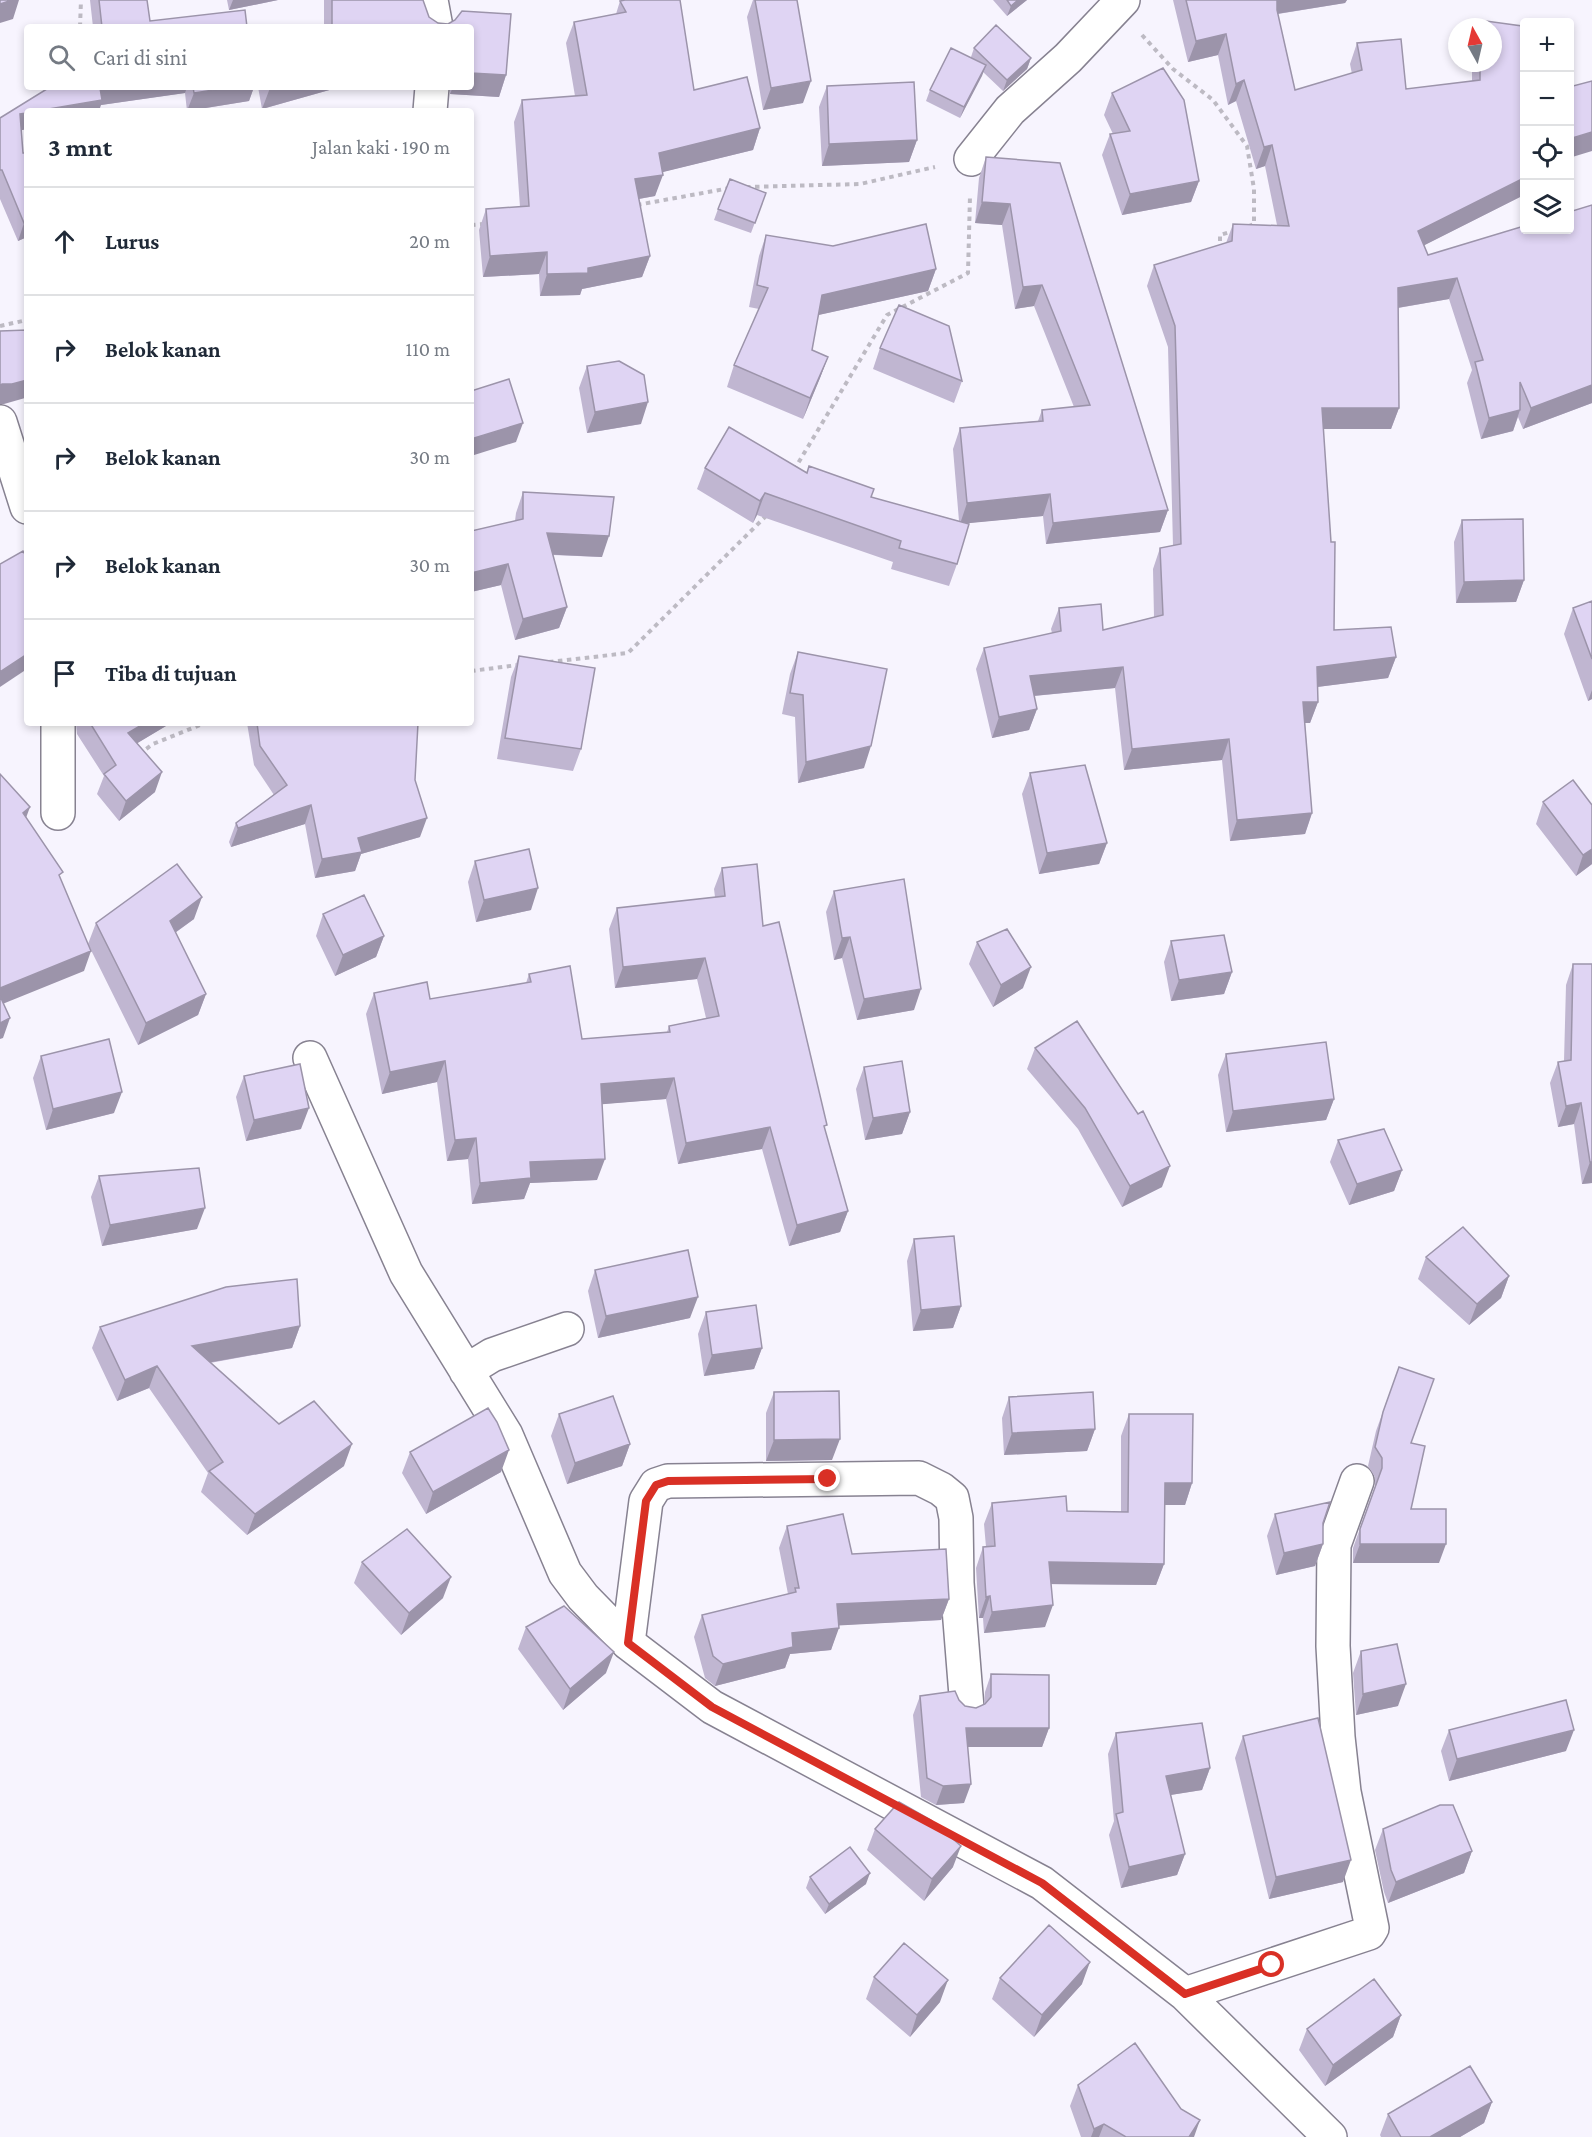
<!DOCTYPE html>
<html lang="id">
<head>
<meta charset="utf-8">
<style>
	:root { --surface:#fff; --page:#f2f2f3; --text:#1f2937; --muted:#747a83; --line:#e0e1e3 }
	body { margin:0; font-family:"Crimson Pro",serif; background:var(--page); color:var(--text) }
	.controls { position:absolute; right:18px; top:18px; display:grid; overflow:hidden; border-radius:6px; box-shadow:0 3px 9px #0003 }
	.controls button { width:54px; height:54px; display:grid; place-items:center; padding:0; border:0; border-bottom:2px solid var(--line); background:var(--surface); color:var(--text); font:30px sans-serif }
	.compass { position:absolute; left:1448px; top:18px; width:54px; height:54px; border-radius:50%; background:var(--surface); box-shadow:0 3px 9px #0003; rotate:352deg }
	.stop { position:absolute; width:18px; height:18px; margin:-14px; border:4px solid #d93025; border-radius:50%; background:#fff }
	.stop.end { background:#d93025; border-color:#fff; box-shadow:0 2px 6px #0008 }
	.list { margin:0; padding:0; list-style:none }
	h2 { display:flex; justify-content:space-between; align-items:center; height:78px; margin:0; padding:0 24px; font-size:26px }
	h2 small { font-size:20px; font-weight:400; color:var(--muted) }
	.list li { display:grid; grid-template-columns:39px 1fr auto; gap:18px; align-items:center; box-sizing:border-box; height:108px; padding:0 24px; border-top:2px solid var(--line) }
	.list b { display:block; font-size:22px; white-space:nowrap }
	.list em { font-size:20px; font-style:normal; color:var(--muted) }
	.icon { flex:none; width:33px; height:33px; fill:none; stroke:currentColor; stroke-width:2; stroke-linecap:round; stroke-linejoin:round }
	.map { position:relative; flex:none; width:1592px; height:2137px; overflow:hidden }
	.search { position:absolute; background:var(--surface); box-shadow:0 3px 9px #0003; left:24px; top:24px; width:450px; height:66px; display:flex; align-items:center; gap:15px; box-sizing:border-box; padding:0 21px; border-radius:6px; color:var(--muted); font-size:22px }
	.panel { position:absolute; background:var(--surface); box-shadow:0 3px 9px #0003; left:24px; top:108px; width:450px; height:618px; border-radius:6px }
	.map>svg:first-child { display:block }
</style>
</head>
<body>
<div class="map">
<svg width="1592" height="2137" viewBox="0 0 1592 2137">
	<rect width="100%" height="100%" fill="#f7f4fe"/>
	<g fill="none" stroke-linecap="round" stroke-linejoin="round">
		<defs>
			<path id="minor" d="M 431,0 L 436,27
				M 430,111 L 432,87
				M 971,159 L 1010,110 L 1068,58 L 1123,0
				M 0,422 L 27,507
				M 58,723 L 58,813
				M 310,1058 L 406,1273 L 506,1435 L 565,1573 L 583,1597 L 628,1643 L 712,1707 L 1042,1883 L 1185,1994 L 1330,2137
				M 466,1371 L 492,1355 L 567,1329
				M 628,1643 L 646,1501 L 656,1485 L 668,1481 L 919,1478 L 941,1489 L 952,1498 L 956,1518 L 957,1583 L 967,1708
				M 1185,1994 L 1369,1933 L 1372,1928 L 1344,1792 L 1338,1737 L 1333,1646 L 1334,1545 L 1357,1481"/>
		</defs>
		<use href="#minor" stroke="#878291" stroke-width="36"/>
		<path stroke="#bdbac3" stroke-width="4" stroke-dasharray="4.5 4.5" stroke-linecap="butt" d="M 80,27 L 81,0
			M 1142,35 L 1173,69 L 1213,100 L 1247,146 L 1254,189 L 1254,224 L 1249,226
			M 746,187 L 860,184 L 935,167
			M 637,205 L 730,188
			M 471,225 L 484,224
			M 1220,250 L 1220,235 L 1233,231
			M 0,326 L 27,320
			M 794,470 L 887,315 L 968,273 L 970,196
			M 549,662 L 628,653 L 767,515
			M 471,671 L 518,665
			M 139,754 L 153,744 L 205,723"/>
		<use href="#minor" stroke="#fff" stroke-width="33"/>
	</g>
	<path fill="#c0b6d1" d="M 90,0 L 147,0 L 150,21 L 247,27 L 93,27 Z
		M 227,0 L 278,0 L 229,10 Z
		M 324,0 L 423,0 L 429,17 L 438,23 L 448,24 L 455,20 L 462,11 L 511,14 L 506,75 L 499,97 L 450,94 L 450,87 L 471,87 L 471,27 L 324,27 Z
		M 753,0 L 797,0 L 803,103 L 763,110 L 747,17 Z
		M 993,0 L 1027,0 L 1007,16 Z
		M 1173,0 L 1347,0 L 1345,3 L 1278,14 L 1295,90 L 1352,74 L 1350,64 L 1357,43 L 1401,39 L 1406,89 L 1472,81 L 1472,63 L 1493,63 L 1493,27 L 1476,27 L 1479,20 L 1522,26 L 1524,58 L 1524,195 L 1424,245 L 1428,255 L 1524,226 L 1524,230 L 1569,230 L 1569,212 L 1592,205 L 1592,403 L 1523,429 L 1518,417 L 1513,431 L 1481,439 L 1467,383 L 1472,370 L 1449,299 L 1398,308 L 1399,408 L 1391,429 L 1323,429 L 1331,542 L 1335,542 L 1334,630 L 1391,627 L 1396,657 L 1388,678 L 1317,687 L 1318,702 L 1310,723 L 1305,723 L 1312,813 L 1305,834 L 1230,841 L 1222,760 L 1124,770 L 1115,688 L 1034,696 L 1037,709 L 1029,730 L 992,738 L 976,669 L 984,648 L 1052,633 L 1051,629 L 1059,608 L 1101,604 L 1103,630 L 1154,617 L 1153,569 L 1160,548 L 1173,546 L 1168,347 L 1147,286 L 1154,265 L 1226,243 L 1233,224 L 1277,225 L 1265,166 L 1256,169 L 1236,101 L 1228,105 L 1218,55 L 1188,62 Z
		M 620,1 L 694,90 L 760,128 L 753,150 L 662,172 L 655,196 L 639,199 L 650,256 L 642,277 L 582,289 L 580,295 L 540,296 L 539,274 L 483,277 L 479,230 L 486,209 L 520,207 L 514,122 L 522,100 L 575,96 L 566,43 L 574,22 L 616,14 Z
		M 974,48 L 1031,58 L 1027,69 L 1003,91 L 983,72 L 960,118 L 926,101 L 930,90 L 971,57 Z
		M 827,86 L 917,140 L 909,162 L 822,166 L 819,107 Z
		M 50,87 L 254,87 L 249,101 L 187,111 L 185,93 L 101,105 L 21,130 L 23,153 L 27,153 L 27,237 L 18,241 L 0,199 L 0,118 Z
		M 258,87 L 340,87 L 262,109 Z
		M 1112,93 L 1199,181 L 1191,202 L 1122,215 L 1102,155 L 1110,134 L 1113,134 L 1104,115 Z
		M 986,157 L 1168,510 L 1160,532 L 1046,544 L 1043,516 L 967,523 L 957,564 L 949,586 L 891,569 L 893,562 L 757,515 L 753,523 L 697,489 L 705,468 L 807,473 L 871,497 L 959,521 L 953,449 L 960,428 L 1038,421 L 1042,410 L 1074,407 L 1034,306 L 1015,309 L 1002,225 L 975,223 L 979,178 Z
		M 766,193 L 751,233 L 714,220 L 718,209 Z
		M 766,235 L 936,269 L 928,291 L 818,315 L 812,350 L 828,357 L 820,378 L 803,419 L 727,387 L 734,365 L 759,309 L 749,307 L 759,256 Z
		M 880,348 L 962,381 L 954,403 L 873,369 Z
		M 587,366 L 641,424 L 587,433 L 579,388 Z
		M 523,492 L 602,557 L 553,555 L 567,607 L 559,628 L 515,640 L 501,585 L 471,592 L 471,531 L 515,521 L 516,513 Z
		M 1462,520 L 1524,580 L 1516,602 L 1456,603 L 1454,542 Z
		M 1592,601 L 1592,699 L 1588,701 L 1564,634 L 1573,608 Z
		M 798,652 L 864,768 L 798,783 L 795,717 L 782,714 L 790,674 Z
		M 519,656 L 581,749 L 573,771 L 497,759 L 511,677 Z
		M 76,723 L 171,723 L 137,743 L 155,792 L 119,821 L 97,794 L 104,776 L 77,734 Z
		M 247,723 L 418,723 L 415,780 L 420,837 L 361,854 L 355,871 L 315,878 L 305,824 L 231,847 L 229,842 L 236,823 L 274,795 L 254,765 Z
		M 1030,773 L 1107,843 L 1099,864 L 1039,874 L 1022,794 Z
		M 1543,802 L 1592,864 L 1576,876 L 1536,824 Z
		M 475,861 L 531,910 L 476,922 L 468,882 Z
		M 722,868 L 763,926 L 825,1129 L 848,1211 L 840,1232 L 789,1246 L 762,1149 L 678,1164 L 666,1099 L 602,1104 L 597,1180 L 530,1183 L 524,1199 L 472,1204 L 468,1159 L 447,1161 L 437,1082 L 382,1094 L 366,1014 L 374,993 L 430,999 L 526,983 L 529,974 L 582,1039 L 667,1032 L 669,1026 L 706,1018 L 697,979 L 615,988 L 609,929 L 617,908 L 715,897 L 714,889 Z
		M 834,891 L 914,1010 L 857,1020 L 842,958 L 834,960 L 826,912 Z
		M 323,914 L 384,936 L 376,957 L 335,976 L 316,936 Z
		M 194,919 L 175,933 L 206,994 L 198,1015 L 138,1045 L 88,944 L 96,923 Z
		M 1171,941 L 1232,972 L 1224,994 L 1171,1001 L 1164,962 Z
		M 977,942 L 1023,988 L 993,1007 L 969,964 Z
		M 1573,964 L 1592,964 L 1592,1183 L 1582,1184 L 1574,1124 L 1558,1127 L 1550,1083 L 1558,1062 L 1564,1061 L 1566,985 Z
		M 1035,1048 L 1162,1187 L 1122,1207 L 1078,1129 L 1027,1069 Z
		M 1226,1054 L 1334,1099 L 1326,1120 L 1226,1132 L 1218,1075 Z
		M 41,1056 L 114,1113 L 46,1130 L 33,1078 Z
		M 864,1067 L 910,1112 L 902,1134 L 865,1140 L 856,1089 Z
		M 244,1076 L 301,1129 L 246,1141 L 236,1097 Z
		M 1338,1140 L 1402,1170 L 1394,1191 L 1349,1205 L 1330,1162 Z
		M 99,1176 L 197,1229 L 102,1246 L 91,1197 Z
		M 914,1239 L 961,1306 L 953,1328 L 913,1331 L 907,1261 Z
		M 1426,1257 L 1509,1276 L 1501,1298 L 1469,1325 L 1418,1279 Z
		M 595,1270 L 690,1318 L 598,1338 L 588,1291 Z
		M 706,1312 L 762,1348 L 754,1369 L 704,1376 L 698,1334 Z
		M 300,1326 L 292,1348 L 210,1363 L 279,1424 L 344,1466 L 247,1535 L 201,1492 L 208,1473 L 149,1388 L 117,1401 L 92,1348 L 100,1327 Z
		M 1399,1367 L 1411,1509 L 1439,1563 L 1353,1563 L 1353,1548 L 1375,1487 L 1375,1477 L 1368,1466 L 1376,1431 Z
		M 774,1392 L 832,1460 L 766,1461 L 766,1413 Z
		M 1009,1397 L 1095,1429 L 1087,1451 L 1004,1455 L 1002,1418 Z
		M 559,1414 L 630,1444 L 622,1466 L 567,1484 L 551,1436 Z
		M 1129,1414 L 1192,1483 L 1185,1505 L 1165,1505 L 1164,1564 L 1156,1585 L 1051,1584 L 1045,1627 L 984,1633 L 983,1618 L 979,1618 L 976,1568 L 983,1547 L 986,1547 L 984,1524 L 992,1503 L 1067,1511 L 1121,1512 L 1121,1436 Z
		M 410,1452 L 501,1472 L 426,1514 L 402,1473 Z
		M 1275,1514 L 1323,1523 L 1323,1544 L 1315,1566 L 1276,1575 L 1267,1536 Z
		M 787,1526 L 852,1554 L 949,1599 L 941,1620 L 839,1625 L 831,1650 L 790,1654 L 785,1668 L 715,1686 L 705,1678 L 694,1637 L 702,1615 L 788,1594 L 779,1548 Z
		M 362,1562 L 443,1598 L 401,1635 L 354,1583 Z
		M 526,1627 L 606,1673 L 563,1710 L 518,1649 Z
		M 1361,1651 L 1398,1706 L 1356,1715 L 1353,1673 Z
		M 991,1674 L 1049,1728 L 1042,1747 L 968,1747 L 964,1803 L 936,1805 L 921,1797 L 913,1715 L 920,1696 L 959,1700 L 965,1706 L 976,1708 L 984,1704 L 985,1692 Z
		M 1449,1730 L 1566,1751 L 1449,1781 L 1441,1751 Z
		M 1116,1733 L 1210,1768 L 1202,1790 L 1170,1795 L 1185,1854 L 1177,1875 L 1121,1888 L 1109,1835 L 1114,1821 L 1108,1754 Z
		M 1243,1736 L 1343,1882 L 1269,1899 L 1235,1758 Z
		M 875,1829 L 953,1867 L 924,1901 L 867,1850 Z
		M 1383,1829 L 1472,1851 L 1464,1873 L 1388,1903 L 1384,1892 L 1375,1850 Z
		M 810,1877 L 866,1884 L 825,1914 L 806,1888 Z
		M 874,1977 L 940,2002 L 910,2037 L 866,1999 Z
		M 1000,1978 L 1082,1984 L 1034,2037 L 992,1999 Z
		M 1401,2015 L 1393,2037 L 1325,2086 L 1299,2050 L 1307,2029 Z
		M 1078,2085 L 1194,2137 L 1081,2137 L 1070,2106 Z
		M 1492,2102 L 1484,2123 L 1460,2137 L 1381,2137 L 1380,2135 L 1388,2114 Z"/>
	<path fill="#9c94aa" d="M 12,0 L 19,0 L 13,19 L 0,23 L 0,4 Z
		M 233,0 L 278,0 L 229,10 Z
		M 1018,0 L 1027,0 L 1007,16 L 1011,6 Z
		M 1275,0 L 1347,0 L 1345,3 L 1270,15 Z
		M 1226,34 L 1218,55 L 1188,62 L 1196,41 Z
		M 1031,58 L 1027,69 L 1003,91 L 1007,80 Z
		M 986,65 L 982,76 L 960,118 L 964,107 Z
		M 471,73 L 506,75 L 499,97 L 450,94 L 453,87 L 471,87 Z
		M 1244,80 L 1236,101 L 1228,105 L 1236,84 Z
		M 811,81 L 803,103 L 763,110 L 771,88 Z
		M 106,87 L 187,87 L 185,93 L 101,105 L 99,111 L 37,111 L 100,88 Z
		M 233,87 L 254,87 L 249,101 L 187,111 L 194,93 Z
		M 273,87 L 340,87 L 262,109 L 270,88 Z
		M 27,113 L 27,129 L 14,132 L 20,114 Z
		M 760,128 L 753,150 L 651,175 L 659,153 Z
		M 1592,132 L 1592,151 L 1569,158 L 1569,139 Z
		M 917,140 L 909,162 L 822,166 L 829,144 Z
		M 1272,145 L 1265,166 L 1256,169 L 1264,147 Z
		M 663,175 L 655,196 L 627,201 L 635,179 Z
		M 1524,178 L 1524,195 L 1411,252 L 1418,231 Z
		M 1199,181 L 1191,202 L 1122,215 L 1130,194 Z
		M 982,202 L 1010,204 L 1002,225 L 975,223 Z
		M 27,222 L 27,237 L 18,241 L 24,223 Z
		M 547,252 L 539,274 L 483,277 L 490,256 Z
		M 650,256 L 642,277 L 582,289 L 580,295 L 540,296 L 547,274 L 588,268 Z
		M 936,269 L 928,291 L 814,316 L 822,295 Z
		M 1457,278 L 1449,299 L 1391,309 L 1398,288 Z
		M 1042,285 L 1034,306 L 1015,309 L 1023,287 Z
		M 828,357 L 820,378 L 803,419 L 810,398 Z
		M 27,380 L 27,393 L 25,398 L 4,404 L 0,404 L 0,386 L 2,384 Z
		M 1592,385 L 1592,403 L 1523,429 L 1531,408 Z
		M 648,402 L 641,424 L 587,433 L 595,412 Z
		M 1322,408 L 1399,408 L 1391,429 L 1314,429 Z
		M 1520,410 L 1513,431 L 1481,439 L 1489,418 Z
		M 523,423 L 516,442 L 471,456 L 471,439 Z
		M 765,493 L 757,515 L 753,523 L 760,501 Z
		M 1050,494 L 1043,516 L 960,524 L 967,503 Z
		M 1168,510 L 1160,532 L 1046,544 L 1053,523 Z
		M 547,533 L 609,536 L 602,557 L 539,554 Z
		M 508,564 L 501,585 L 471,592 L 471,573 Z
		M 1524,580 L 1516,602 L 1456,603 L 1464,582 Z
		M 567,607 L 559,628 L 515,640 L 523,619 Z
		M 27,654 L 27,669 L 0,687 L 0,672 Z
		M 1396,657 L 1388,678 L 1309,688 L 1317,667 Z
		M 1123,667 L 1115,688 L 1022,697 L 1030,676 Z
		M 1592,690 L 1592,699 L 1588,701 Z
		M 1303,702 L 1318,702 L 1310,723 L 1295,723 Z
		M 1037,709 L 1029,730 L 992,738 L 999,717 Z
		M 145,723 L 171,723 L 121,753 L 128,733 Z
		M 1229,739 L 1222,760 L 1124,770 L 1132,749 Z
		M 871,746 L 864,768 L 798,783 L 806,762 Z
		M 162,772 L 155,792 L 119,821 L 126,801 Z
		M 311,805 L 305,824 L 231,847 L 238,828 Z
		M 30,807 L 23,826 L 23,813 Z
		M 1312,813 L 1305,834 L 1230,841 L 1237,820 Z
		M 427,818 L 420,837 L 361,854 L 355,871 L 315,878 L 322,859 L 358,838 Z
		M 1107,843 L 1099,864 L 1039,874 L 1047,853 Z
		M 1592,849 L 1592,864 L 1576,876 L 1583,855 Z
		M 538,888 L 531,910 L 476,922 L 484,900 Z
		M 202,897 L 194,919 L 162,942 L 170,921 Z
		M 384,936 L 376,957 L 335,976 L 343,955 Z
		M 850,937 L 842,958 L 834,960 L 842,938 Z
		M 91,951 L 84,971 L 0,1005 L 0,988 Z
		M 705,958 L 697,979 L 615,988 L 623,967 Z
		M 1031,967 L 1023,988 L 993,1007 L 1001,985 Z
		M 1232,972 L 1224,994 L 1171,1001 L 1179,980 Z
		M 921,989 L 914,1010 L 857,1020 L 864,999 Z
		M 206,994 L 198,1015 L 138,1045 L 146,1023 Z
		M 10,1018 L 3,1038 L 0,1039 L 0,1023 Z
		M 445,1061 L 437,1082 L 382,1094 L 390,1072 Z
		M 674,1078 L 666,1099 L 593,1105 L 601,1084 Z
		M 122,1092 L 114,1113 L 46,1130 L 53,1109 Z
		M 1334,1099 L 1326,1120 L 1226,1132 L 1233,1111 Z
		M 1581,1103 L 1574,1124 L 1558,1127 L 1566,1106 Z
		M 309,1108 L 301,1129 L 246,1141 L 254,1120 Z
		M 910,1112 L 902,1134 L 865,1140 L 873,1118 Z
		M 770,1127 L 762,1149 L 678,1164 L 686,1143 Z
		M 476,1138 L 468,1159 L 447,1161 L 455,1140 Z
		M 605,1159 L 597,1180 L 530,1183 L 524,1199 L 472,1204 L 480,1183 L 530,1162 Z
		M 1590,1162 L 1592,1162 L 1592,1183 L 1582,1184 Z
		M 1170,1166 L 1162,1187 L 1122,1207 L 1130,1186 Z
		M 1402,1170 L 1394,1191 L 1349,1205 L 1357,1184 Z
		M 205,1208 L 197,1229 L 102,1246 L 110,1225 Z
		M 848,1211 L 840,1232 L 789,1246 L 797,1225 Z
		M 1509,1276 L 1501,1298 L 1469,1325 L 1477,1304 Z
		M 698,1297 L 690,1318 L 598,1338 L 606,1316 Z
		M 961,1306 L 953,1328 L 913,1331 L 921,1310 Z
		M 300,1326 L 292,1348 L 184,1367 L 192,1346 Z
		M 762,1348 L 754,1369 L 704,1376 L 712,1355 Z
		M 157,1366 L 149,1388 L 117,1401 L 125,1380 Z
		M 1095,1429 L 1087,1451 L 1004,1455 L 1012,1433 Z
		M 840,1439 L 832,1460 L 766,1461 L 774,1440 Z
		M 352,1444 L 344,1466 L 247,1535 L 255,1514 Z
		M 630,1444 L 622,1466 L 567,1484 L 575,1463 Z
		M 509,1450 L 501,1472 L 426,1514 L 433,1492 Z
		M 1165,1483 L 1192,1483 L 1185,1505 L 1157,1505 Z
		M 1323,1544 L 1315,1566 L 1276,1575 L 1284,1553 Z
		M 1360,1544 L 1446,1544 L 1439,1563 L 1353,1563 Z
		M 1049,1562 L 1164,1564 L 1156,1585 L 1041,1584 Z
		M 451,1577 L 443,1598 L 401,1635 L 409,1613 Z
		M 990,1596 L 983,1618 L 979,1618 L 986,1597 Z
		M 949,1599 L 941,1620 L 829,1626 L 837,1604 Z
		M 1053,1605 L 1045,1627 L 984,1633 L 992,1612 Z
		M 839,1628 L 831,1650 L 790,1654 L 785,1668 L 715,1686 L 723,1664 L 792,1633 Z
		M 614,1652 L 606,1673 L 563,1710 L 570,1689 Z
		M 1406,1684 L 1398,1706 L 1356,1715 L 1363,1694 Z
		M 966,1728 L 1049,1728 L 1042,1747 L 959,1747 Z
		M 1574,1730 L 1566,1751 L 1449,1781 L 1457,1759 Z
		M 1210,1768 L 1202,1790 L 1158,1797 L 1166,1776 Z
		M 971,1784 L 964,1803 L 936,1805 L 943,1786 Z
		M 961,1846 L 953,1867 L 924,1901 L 932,1879 Z
		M 1472,1851 L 1464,1873 L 1388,1903 L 1396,1882 Z
		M 1185,1854 L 1177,1875 L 1121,1888 L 1129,1867 Z
		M 1351,1860 L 1343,1882 L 1269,1899 L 1276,1877 Z
		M 870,1873 L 866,1884 L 825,1914 L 829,1904 Z
		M 1090,1962 L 1082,1984 L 1034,2037 L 1042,2015 Z
		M 948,1980 L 940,2002 L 910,2037 L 917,2015 Z
		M 1401,2015 L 1393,2037 L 1325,2086 L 1333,2065 Z
		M 1492,2102 L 1484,2123 L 1460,2137 L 1430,2137 Z
		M 1200,2120 L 1194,2137 L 1189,2137 Z
		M 1104,2124 L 1099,2137 L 1091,2137 L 1094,2129 Z"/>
	<path fill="#dfd4f3" stroke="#9c94aa" stroke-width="1.5" d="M 0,0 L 12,0 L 0,4 Z
		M 99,0 L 147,0 L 150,21 L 245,10 L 247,27 L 102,27 Z
		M 332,0 L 423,0 L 429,17 L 438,23 L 448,24 L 455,20 L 462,11 L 511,14 L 506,75 L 471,73 L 471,27 L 332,27 Z
		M 625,0 L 680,0 L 694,90 L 747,77 L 760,128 L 659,153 L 663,175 L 635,179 L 650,256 L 588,268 L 588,273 L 547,274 L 547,252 L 490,256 L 486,209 L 529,206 L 522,100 L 587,95 L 574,22 L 626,12 L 620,1 Z
		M 755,0 L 797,0 L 811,81 L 771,88 Z
		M 1007,0 L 1018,0 L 1011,6 Z
		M 1186,0 L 1277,0 L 1277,10 L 1295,90 L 1362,70 L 1357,43 L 1401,39 L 1406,89 L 1480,80 L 1480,63 L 1493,63 L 1493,27 L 1479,27 L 1479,20 L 1522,26 L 1524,58 L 1524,178 L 1418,231 L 1428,255 L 1524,226 L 1524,230 L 1569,230 L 1569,212 L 1592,205 L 1592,385 L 1531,408 L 1520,382 L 1520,410 L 1489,418 L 1475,362 L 1483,360 L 1457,278 L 1398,288 L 1399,408 L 1322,408 L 1331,542 L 1335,542 L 1334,630 L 1391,627 L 1396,657 L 1317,667 L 1318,702 L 1303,702 L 1312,813 L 1237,820 L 1229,739 L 1132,749 L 1123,667 L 1030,676 L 1037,709 L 999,717 L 984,648 L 1061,631 L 1059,608 L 1101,604 L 1103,630 L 1163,615 L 1160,548 L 1181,544 L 1175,326 L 1154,265 L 1232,241 L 1233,224 L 1289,226 L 1272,145 L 1264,147 L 1244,80 L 1236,84 L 1226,34 L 1196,41 Z
		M 996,25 L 1031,58 L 1007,80 L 974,48 Z
		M 951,48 L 986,65 L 964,107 L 930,90 Z
		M 1163,68 L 1184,100 L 1199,181 L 1130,194 L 1110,134 L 1130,131 L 1112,93 Z
		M 1592,81 L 1592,132 L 1569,139 L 1569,87 Z
		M 914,82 L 917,140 L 829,144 L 827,86 Z
		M 50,87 L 106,87 L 100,88 L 102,100 L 37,111 L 27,111 L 27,113 L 20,114 L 23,153 L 27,153 L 27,222 L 24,223 L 2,170 L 0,170 L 0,118 Z
		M 193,87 L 233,87 L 194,93 Z
		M 986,157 L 1060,163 L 1168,510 L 1053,523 L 1050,494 L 967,503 L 960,428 L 1043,421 L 1042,410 L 1090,405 L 1042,285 L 1023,287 L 1010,204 L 982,202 Z
		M 730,179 L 766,193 L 755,223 L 718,209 Z
		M 926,224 L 936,269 L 822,295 L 812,350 L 828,357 L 810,398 L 734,365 L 768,288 L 757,285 L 766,235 L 833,246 Z
		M 899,305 L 949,326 L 962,381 L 880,348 Z
		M 27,330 L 27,380 L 12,384 L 2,384 L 0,386 L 0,331 Z
		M 619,361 L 644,375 L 648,402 L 595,412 L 587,366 Z
		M 509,379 L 523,423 L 471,439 L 471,391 Z
		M 729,427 L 807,473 L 809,466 L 874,489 L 871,497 L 969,524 L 957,564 L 899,548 L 901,541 L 765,493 L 760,501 L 705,468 Z
		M 523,492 L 614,497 L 609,536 L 547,533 L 567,607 L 523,619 L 508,564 L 471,573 L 471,531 L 523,519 Z
		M 1523,519 L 1524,580 L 1464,582 L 1462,520 Z
		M 23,551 L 27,558 L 27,654 L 0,672 L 0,564 Z
		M 1592,601 L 1592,659 L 1573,608 Z
		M 798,652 L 887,669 L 871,746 L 806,762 L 803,695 L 790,693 Z
		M 519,656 L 595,668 L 581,749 L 505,738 Z
		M 90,723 L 145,723 L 128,733 L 162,772 L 126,801 L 104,774 L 116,765 Z
		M 257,723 L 418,723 L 415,780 L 427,818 L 358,838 L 362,852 L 322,859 L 311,805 L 238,828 L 236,823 L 287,785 L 260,746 Z
		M 1085,765 L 1107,843 L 1047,853 L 1030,773 Z
		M 0,774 L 30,807 L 23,813 L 63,872 L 59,875 L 91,951 L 0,988 Z
		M 1573,780 L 1592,805 L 1592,849 L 1583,855 L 1543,802 Z
		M 529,849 L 538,888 L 484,900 L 475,861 Z
		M 177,864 L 202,897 L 170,921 L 206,994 L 146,1023 L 96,923 Z
		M 757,864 L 763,926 L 779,922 L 827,1125 L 824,1126 L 848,1211 L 797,1225 L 770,1127 L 686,1143 L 674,1078 L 601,1084 L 605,1159 L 530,1162 L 531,1178 L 480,1183 L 476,1138 L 455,1140 L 445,1061 L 390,1072 L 374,993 L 427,982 L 430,999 L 531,982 L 529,974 L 570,966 L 582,1039 L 670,1032 L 669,1026 L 719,1016 L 705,958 L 623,967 L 617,908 L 725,896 L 722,868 Z
		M 904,879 L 921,989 L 864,999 L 850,937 L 842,938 L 834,891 Z
		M 364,895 L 384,936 L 343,955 L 323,914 Z
		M 1007,929 L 1031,967 L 1001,985 L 977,942 Z
		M 1224,935 L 1232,972 L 1179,980 L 1171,941 Z
		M 1573,964 L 1592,964 L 1592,1162 L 1590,1162 L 1581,1103 L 1566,1106 L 1558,1062 L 1571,1060 Z
		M 0,996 L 10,1018 L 0,1023 Z
		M 1077,1021 L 1138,1114 L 1143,1111 L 1170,1166 L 1130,1186 L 1085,1108 L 1035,1048 Z
		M 109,1039 L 122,1092 L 53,1109 L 41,1056 Z
		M 1326,1042 L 1334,1099 L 1233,1111 L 1226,1054 Z
		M 902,1061 L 910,1112 L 873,1118 L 864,1067 Z
		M 300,1064 L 309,1108 L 254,1120 L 244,1076 Z
		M 1384,1129 L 1402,1170 L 1357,1184 L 1338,1140 Z
		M 199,1168 L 205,1208 L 110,1225 L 99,1176 Z
		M 1463,1227 L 1509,1276 L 1477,1304 L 1426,1257 Z
		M 954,1236 L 961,1306 L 921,1310 L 914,1239 Z
		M 688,1250 L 698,1297 L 606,1316 L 595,1270 Z
		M 297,1279 L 300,1326 L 192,1346 L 279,1424 L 314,1401 L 352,1444 L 255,1514 L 209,1471 L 223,1462 L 157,1366 L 125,1380 L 100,1327 L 226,1287 Z
		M 756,1305 L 762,1348 L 712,1355 L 706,1312 Z
		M 1399,1367 L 1434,1379 L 1411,1443 L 1425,1446 L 1411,1509 L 1446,1509 L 1446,1544 L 1360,1544 L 1360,1529 L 1382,1468 L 1382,1458 L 1375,1447 L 1383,1412 Z
		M 839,1391 L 840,1439 L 774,1440 L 774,1392 Z
		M 1093,1392 L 1095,1429 L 1012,1433 L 1009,1397 Z
		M 613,1396 L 630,1444 L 575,1463 L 559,1414 Z
		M 488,1408 L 497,1422 L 509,1450 L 433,1492 L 410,1452 Z
		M 1129,1414 L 1193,1414 L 1192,1483 L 1165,1483 L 1164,1564 L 1049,1562 L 1053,1605 L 992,1612 L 990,1596 L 986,1597 L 983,1547 L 995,1546 L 992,1503 L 1066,1496 L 1067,1511 L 1128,1512 Z
		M 1330,1502 L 1323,1523 L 1323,1544 L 1284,1553 L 1275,1514 Z
		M 843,1514 L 852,1554 L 946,1549 L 949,1599 L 837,1604 L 839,1628 L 792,1633 L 793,1647 L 723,1664 L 713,1656 L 702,1615 L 796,1592 L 795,1588 L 799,1588 L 787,1526 Z
		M 407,1529 L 451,1577 L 409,1613 L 362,1562 Z
		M 564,1606 L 614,1652 L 570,1689 L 526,1627 Z
		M 1397,1644 L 1406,1684 L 1363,1694 L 1361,1651 Z
		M 991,1674 L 1049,1675 L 1049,1728 L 966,1728 L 971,1784 L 943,1786 L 927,1778 L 920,1696 L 955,1691 L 959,1700 L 965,1706 L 976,1708 L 985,1704 L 991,1697 Z
		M 1566,1700 L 1574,1730 L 1457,1759 L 1449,1730 Z
		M 1318,1718 L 1351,1860 L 1276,1877 L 1243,1736 Z
		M 1202,1723 L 1210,1768 L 1166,1776 L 1185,1854 L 1129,1867 L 1116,1814 L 1123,1812 L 1116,1733 Z
		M 899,1802 L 931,1820 L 961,1846 L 932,1879 L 875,1829 Z
		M 1440,1805 L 1453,1805 L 1472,1851 L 1396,1882 L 1391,1870 L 1383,1829 Z
		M 850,1847 L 870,1873 L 829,1904 L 810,1877 Z
		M 1049,1925 L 1090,1962 L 1042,2015 L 1000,1978 Z
		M 904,1943 L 948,1980 L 917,2015 L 874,1977 Z
		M 1374,1979 L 1401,2015 L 1333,2065 L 1307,2029 Z
		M 1135,2043 L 1181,2109 L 1200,2120 L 1189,2137 L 1126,2137 L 1104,2124 L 1094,2129 L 1078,2085 Z
		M 1470,2066 L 1492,2102 L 1430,2137 L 1401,2137 L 1388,2114 Z"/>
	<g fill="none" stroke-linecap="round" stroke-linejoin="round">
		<path stroke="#d93025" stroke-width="8" d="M 828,1479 L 668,1481 L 656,1485 L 646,1501 L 628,1643 L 712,1707 L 1042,1883 L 1185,1994 L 1272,1965"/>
	</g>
</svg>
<div class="controls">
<button>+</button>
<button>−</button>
<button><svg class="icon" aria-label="locate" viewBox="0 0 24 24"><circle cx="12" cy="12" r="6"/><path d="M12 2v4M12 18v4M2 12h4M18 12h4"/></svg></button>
<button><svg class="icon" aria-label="layers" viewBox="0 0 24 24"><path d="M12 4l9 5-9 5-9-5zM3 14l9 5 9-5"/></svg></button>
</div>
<svg class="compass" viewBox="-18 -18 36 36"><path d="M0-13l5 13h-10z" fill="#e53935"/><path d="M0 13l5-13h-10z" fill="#747a83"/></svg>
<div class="stop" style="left:1272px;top:1965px"></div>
<div class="stop end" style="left:828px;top:1479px"></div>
<div class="search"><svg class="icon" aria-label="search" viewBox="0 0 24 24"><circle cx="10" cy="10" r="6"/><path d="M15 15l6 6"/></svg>Cari di sini</div>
<section class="panel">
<h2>3 mnt<small>Jalan kaki · 190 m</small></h2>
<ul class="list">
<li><svg class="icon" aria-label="ahead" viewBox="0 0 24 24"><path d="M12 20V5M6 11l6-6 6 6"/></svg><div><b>Lurus</b></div><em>20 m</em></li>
<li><svg class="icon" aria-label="right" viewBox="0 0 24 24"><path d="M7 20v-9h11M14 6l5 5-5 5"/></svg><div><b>Belok kanan</b></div><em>110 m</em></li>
<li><svg class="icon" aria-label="right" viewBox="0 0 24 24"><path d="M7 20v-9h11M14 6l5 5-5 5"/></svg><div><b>Belok kanan</b></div><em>30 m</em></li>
<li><svg class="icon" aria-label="right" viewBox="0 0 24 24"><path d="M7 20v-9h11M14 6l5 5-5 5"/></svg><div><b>Belok kanan</b></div><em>30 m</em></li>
<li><svg class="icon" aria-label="arrive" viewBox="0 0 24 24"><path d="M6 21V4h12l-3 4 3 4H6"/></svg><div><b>Tiba di tujuan</b></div></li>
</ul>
</section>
</div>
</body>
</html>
